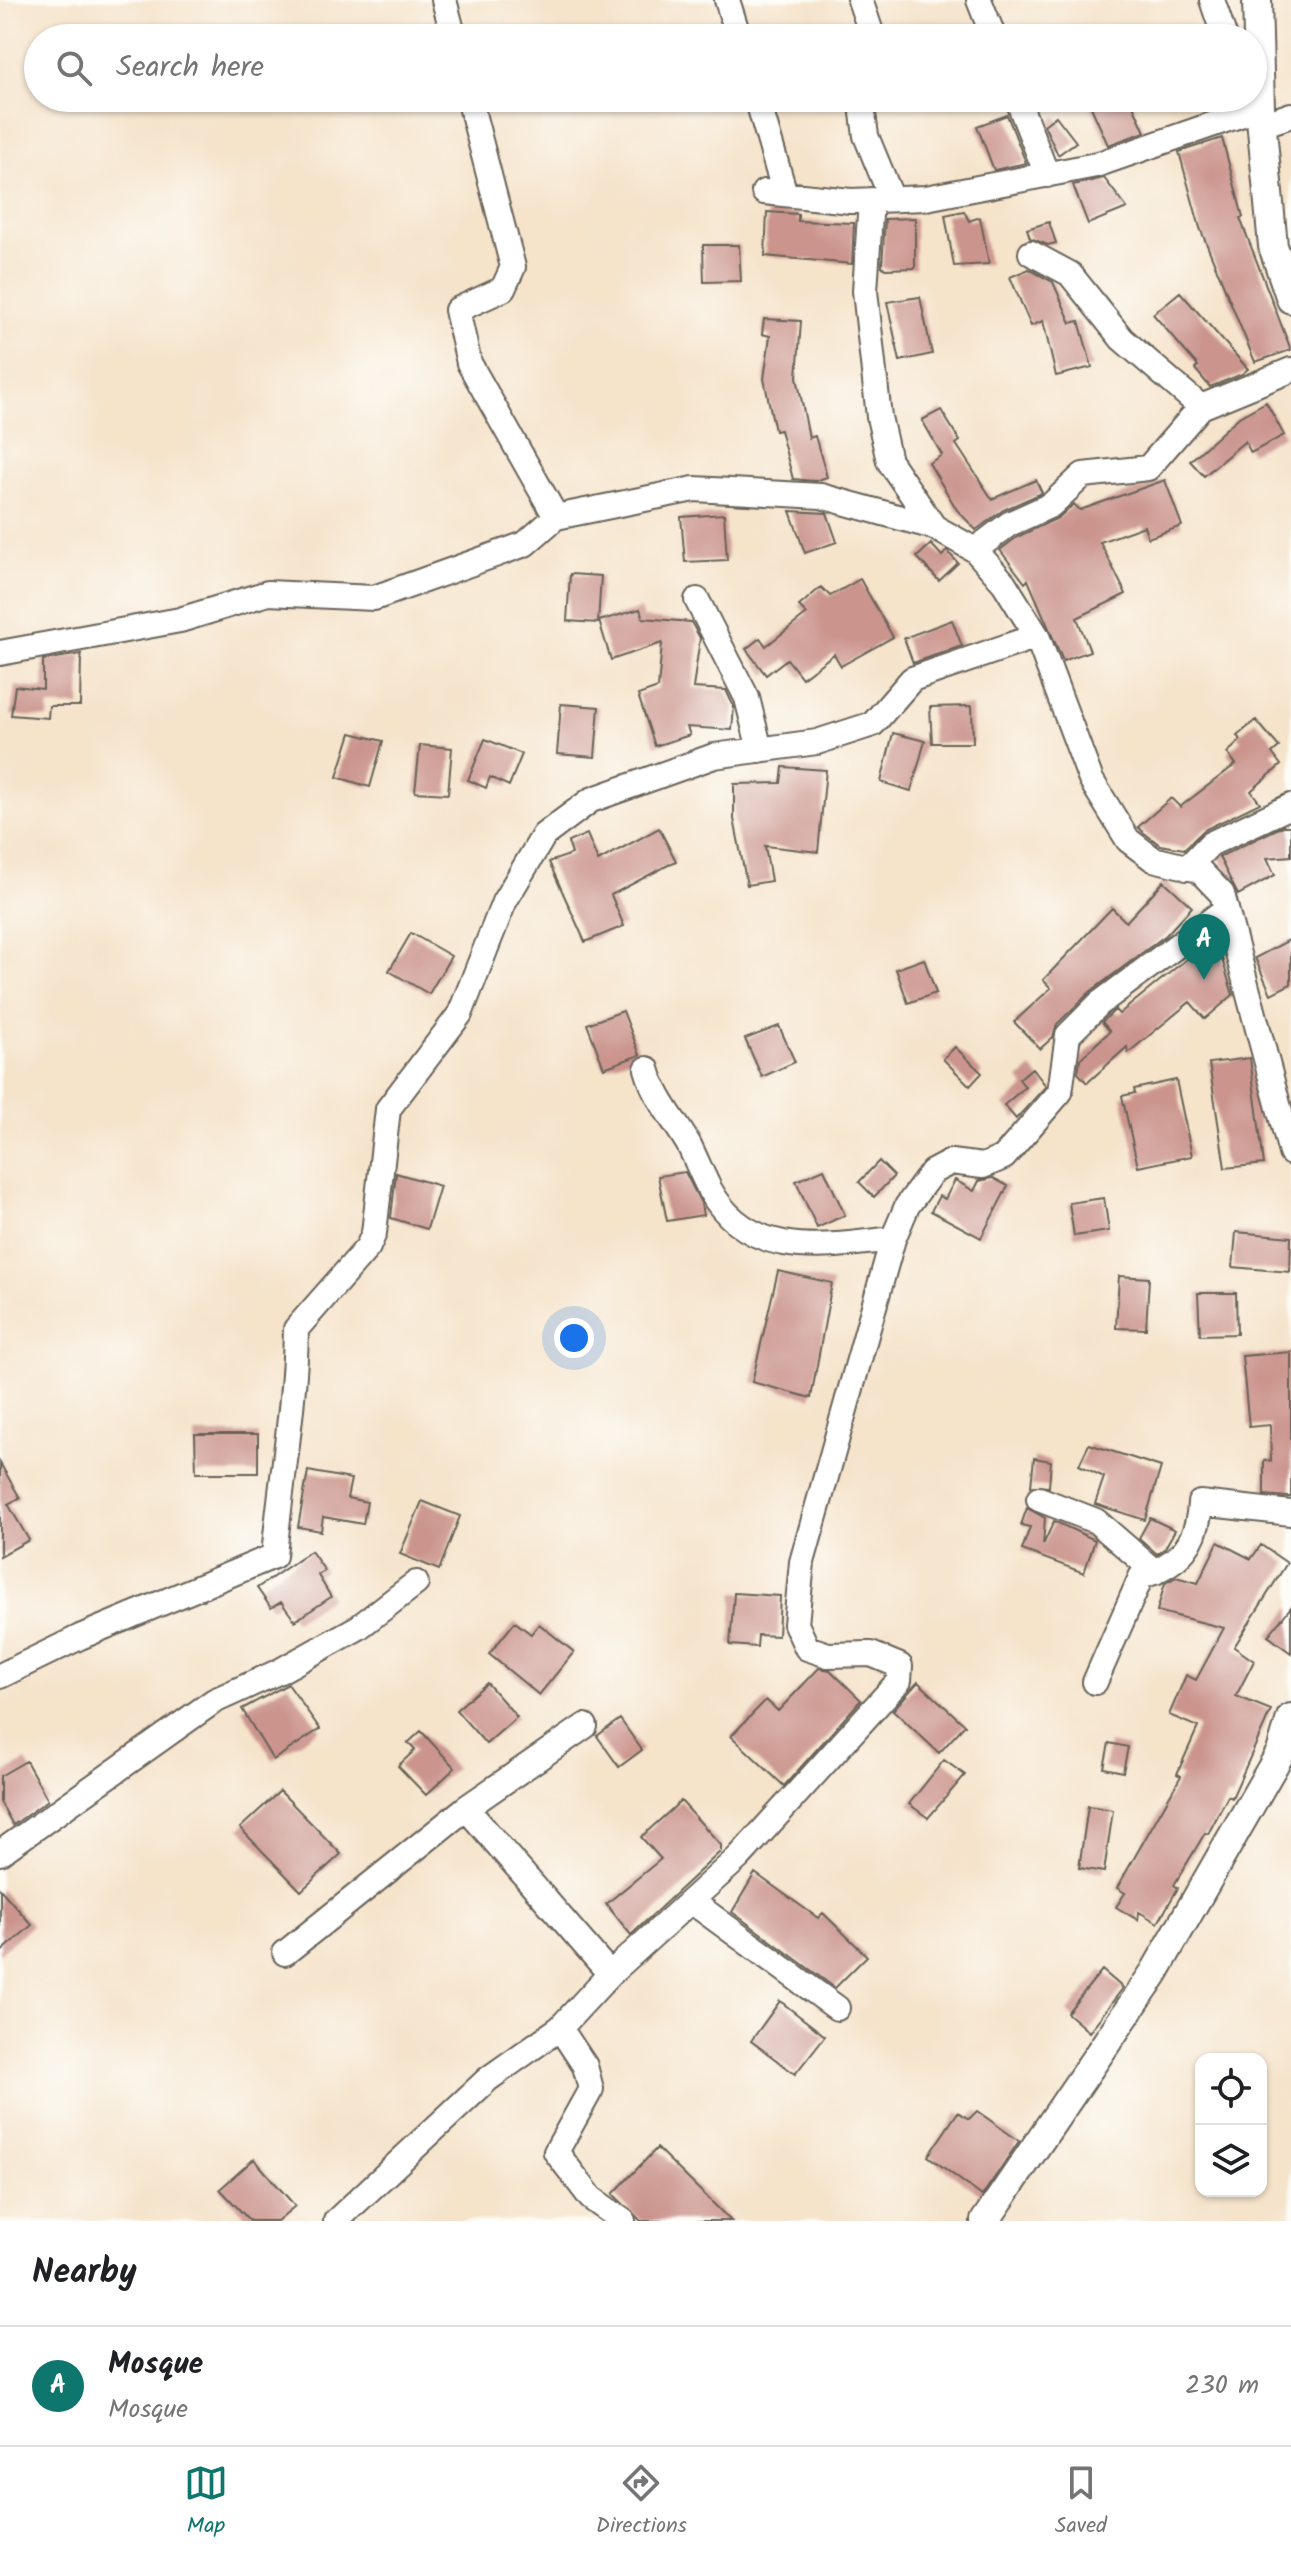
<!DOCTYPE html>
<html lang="en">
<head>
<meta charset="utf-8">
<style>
	:root { --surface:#fff; --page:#f2f2f2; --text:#202124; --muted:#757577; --line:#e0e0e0; --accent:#0f766e }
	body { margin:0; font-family:Kalam,sans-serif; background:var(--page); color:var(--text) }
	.controls { position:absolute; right:24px; bottom:24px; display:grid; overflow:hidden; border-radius:16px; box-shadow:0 2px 6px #0004 }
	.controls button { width:72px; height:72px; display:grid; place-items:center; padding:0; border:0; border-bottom:2px solid var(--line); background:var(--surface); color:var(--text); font:40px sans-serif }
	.you { position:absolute; left:574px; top:1338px; width:28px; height:28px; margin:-20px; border:6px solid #fff; border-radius:50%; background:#1a73e8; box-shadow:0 0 0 12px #1a73e833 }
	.badge { display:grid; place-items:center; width:52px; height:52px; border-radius:50%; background:var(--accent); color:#fff; font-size:26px; font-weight:700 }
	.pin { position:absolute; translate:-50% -66px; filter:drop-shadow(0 2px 4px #0008) }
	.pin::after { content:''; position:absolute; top:42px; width:28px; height:24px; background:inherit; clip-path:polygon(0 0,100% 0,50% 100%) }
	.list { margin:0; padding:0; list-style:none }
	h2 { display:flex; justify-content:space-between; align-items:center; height:104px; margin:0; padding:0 32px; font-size:34px }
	h2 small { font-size:26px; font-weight:400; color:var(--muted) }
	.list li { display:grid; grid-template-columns:52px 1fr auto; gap:24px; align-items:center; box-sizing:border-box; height:120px; padding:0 32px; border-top:2px solid var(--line) }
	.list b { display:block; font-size:30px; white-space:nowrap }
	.list p { margin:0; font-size:26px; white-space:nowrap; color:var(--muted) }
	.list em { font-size:26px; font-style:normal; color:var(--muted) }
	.icon { flex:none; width:44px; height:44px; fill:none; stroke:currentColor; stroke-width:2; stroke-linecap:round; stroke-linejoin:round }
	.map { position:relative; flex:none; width:1291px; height:2221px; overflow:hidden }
	.search { position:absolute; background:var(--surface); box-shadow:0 2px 6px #0004; left:24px; right:24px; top:24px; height:88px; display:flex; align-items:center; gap:20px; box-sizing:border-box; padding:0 28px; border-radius:44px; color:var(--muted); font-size:30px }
	.sheet { height:224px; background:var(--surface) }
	nav { display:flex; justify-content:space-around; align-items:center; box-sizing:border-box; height:112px; border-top:2px solid var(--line); background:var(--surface); font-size:22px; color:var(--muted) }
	nav a { display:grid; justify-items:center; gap:4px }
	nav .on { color:var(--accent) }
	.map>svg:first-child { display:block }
</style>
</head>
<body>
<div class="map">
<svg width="1291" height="2221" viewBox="0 0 1291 2221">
	<rect width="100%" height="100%" fill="#fdfcf7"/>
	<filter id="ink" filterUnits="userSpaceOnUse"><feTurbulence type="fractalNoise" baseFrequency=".0125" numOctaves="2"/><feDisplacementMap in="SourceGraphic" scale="16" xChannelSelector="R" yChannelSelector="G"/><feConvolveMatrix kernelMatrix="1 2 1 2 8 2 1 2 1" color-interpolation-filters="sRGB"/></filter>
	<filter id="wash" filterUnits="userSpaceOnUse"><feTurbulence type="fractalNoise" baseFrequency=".006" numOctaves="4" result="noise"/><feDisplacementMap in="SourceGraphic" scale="32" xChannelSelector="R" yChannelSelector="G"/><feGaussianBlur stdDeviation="1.8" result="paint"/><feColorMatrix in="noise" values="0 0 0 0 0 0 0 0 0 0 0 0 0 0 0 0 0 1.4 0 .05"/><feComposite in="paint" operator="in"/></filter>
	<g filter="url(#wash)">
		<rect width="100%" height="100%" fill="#f5e3ca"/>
		<g id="blocks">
			<path fill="#cb958e" d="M 1087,98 L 1130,98 L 1145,132 L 1108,145 Z
				M 1007,115 L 1026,163 L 994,170 L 977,126 Z
				M 1056,116 L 1076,142 L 1058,155 L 1044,125 Z
				M 1222,138 L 1243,217 L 1240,218 L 1291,350 L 1255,362 L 1200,228 L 1179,152 Z
				M 1104,178 L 1127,208 L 1088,224 L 1073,185 Z
				M 964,211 L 969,221 L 980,217 L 989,264 L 954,266 L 945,215 Z
				M 767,212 L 798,214 L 798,221 L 854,223 L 852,264 L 765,256 Z
				M 915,218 L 915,268 L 885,269 L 882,266 L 885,219 Z
				M 1049,222 L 1056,243 L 1048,245 L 1030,238 L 1027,229 Z
				M 703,245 L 739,245 L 741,281 L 704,282 Z
				M 1029,269 L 1053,282 L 1071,323 L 1079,321 L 1092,367 L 1056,376 L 1043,321 L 1031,326 L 1010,277 Z
				M 1180,292 L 1248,369 L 1242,374 L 1210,387 L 1195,369 L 1198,366 L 1153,314 Z
				M 920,297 L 932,354 L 900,361 L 887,302 Z
				M 764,319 L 801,321 L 797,377 L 809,438 L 815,436 L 827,477 L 815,481 L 793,479 L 780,430 L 775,431 L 764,379 L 770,336 L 762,334 Z
				M 1266,402 L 1284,435 L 1251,453 L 1245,441 L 1204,476 L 1190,461 L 1239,417 Z
				M 941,410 L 960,441 L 956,444 L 992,499 L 1036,480 L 1042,493 L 1003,510 L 976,530 L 957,510 L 929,463 L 942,455 L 922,420 Z
				M 1165,480 L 1182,526 L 1148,538 L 1144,526 L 1100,542 L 1126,594 L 1077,618 L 1090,651 L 1063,661 L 1028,580 L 1025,583 L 1000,550 L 1017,537 L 1058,518 L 1074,504 L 1080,510 Z
				M 790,511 L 827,513 L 837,542 L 805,553 Z
				M 724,514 L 727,560 L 685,562 L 681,517 Z
				M 931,544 L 942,556 L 947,551 L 958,563 L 939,581 L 917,557 Z
				M 570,574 L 601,576 L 598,623 L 567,621 Z
				M 860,579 L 893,637 L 841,666 L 834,654 L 802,678 L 787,659 L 766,675 L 746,649 L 760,638 L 766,646 L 807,614 L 799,606 L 821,587 L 830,596 Z
				M 640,609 L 643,618 L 691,622 L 700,638 L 693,688 L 726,690 L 734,707 L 732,730 L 687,727 L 690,735 L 655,746 L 638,695 L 658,688 L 662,643 L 611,660 L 599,621 Z
				M 952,620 L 962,646 L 913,663 L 904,638 Z
				M 81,654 L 80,706 L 49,706 L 48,718 L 11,715 L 15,686 L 43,689 L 43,660 Z
				M 561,704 L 599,707 L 595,757 L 557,754 Z
				M 972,706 L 973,743 L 932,743 L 930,707 Z
				M 1256,720 L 1279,747 L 1272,753 L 1281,765 L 1251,791 L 1260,803 L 1204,830 L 1184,849 L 1160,845 L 1143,832 L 1138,827 L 1171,798 L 1180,807 L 1236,764 L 1227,753 L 1241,740 L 1237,736 Z
				M 351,733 L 383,741 L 370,787 L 337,777 Z
				M 893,733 L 925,741 L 911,791 L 881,782 Z
				M 485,739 L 522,754 L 509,786 L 490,777 L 486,788 L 468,780 Z
				M 420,745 L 452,748 L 448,794 L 415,792 Z
				M 783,767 L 826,770 L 818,852 L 765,846 L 771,881 L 747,885 L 734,819 L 734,784 L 781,783 Z
				M 1283,826 L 1291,826 L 1291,856 L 1267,858 L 1275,875 L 1238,895 L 1219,857 Z
				M 659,828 L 676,861 L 611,895 L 624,926 L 585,942 L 549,862 L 572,854 L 568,842 L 587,834 L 598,861 Z
				M 1164,881 L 1192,907 L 1166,935 L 1090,992 L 1057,1024 L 1053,1037 L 1040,1049 L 1014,1022 L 1051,988 L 1043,980 L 1112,908 L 1126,922 Z
				M 411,933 L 451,956 L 429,994 L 389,971 Z
				M 1215,936 L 1233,995 L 1205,1019 L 1190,1002 L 1128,1053 L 1127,1047 L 1087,1083 L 1078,1073 L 1080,1059 L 1110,1031 L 1102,1022 L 1115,1010 L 1119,1014 Z
				M 1291,939 L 1291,984 L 1271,994 L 1255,958 Z
				M 924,959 L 936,993 L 908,1003 L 896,969 Z
				M 623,1011 L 640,1055 L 604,1068 L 587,1024 Z
				M 779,1026 L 795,1062 L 762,1077 L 745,1039 Z
				M 955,1047 L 982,1073 L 970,1086 L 943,1059 Z
				M 1250,1058 L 1264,1164 L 1225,1168 L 1209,1063 Z
				M 1032,1068 L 1046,1086 L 1016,1119 L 1004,1105 L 1025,1087 L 1019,1079 Z
				M 1176,1080 L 1192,1156 L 1138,1167 L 1122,1096 L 1135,1093 L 1134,1089 Z
				M 879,1161 L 894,1176 L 874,1197 L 859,1182 Z
				M 824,1169 L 845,1215 L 817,1228 L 796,1181 Z
				M 685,1172 L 701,1203 L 703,1215 L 667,1221 L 658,1176 Z
				M 396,1173 L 440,1186 L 427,1229 L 391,1218 Z
				M 993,1178 L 1008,1186 L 981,1238 L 931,1211 L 939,1196 L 945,1199 L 955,1180 L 974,1191 L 979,1181 Z
				M 1104,1198 L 1109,1231 L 1074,1236 L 1069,1203 Z
				M 1236,1232 L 1291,1237 L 1290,1272 L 1233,1267 Z
				M 778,1271 L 832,1283 L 811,1398 L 752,1382 Z
				M 1119,1276 L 1149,1278 L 1146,1329 L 1116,1328 Z
				M 1198,1293 L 1236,1293 L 1237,1334 L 1200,1335 Z
				M 1291,1352 L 1291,1497 L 1287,1497 L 1264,1495 L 1264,1460 L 1271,1461 L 1270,1425 L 1249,1427 L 1242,1356 Z
				M 195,1434 L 258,1434 L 258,1473 L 196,1473 Z
				M 1089,1444 L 1161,1467 L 1145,1520 L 1095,1504 L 1104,1477 L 1079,1465 Z
				M 1034,1458 L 1051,1461 L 1049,1487 L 1031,1486 Z
				M 0,1463 L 20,1498 L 8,1504 L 29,1540 L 0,1556 Z
				M 308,1471 L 351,1479 L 347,1498 L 367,1502 L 363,1524 L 323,1517 L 321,1531 L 298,1527 Z
				M 422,1501 L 460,1516 L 439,1570 L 400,1554 Z
				M 1027,1508 L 1045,1518 L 1043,1545 L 1054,1521 L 1095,1540 L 1084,1573 L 1022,1550 L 1030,1527 L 1021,1525 Z
				M 1150,1518 L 1175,1530 L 1165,1548 L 1157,1554 L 1139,1538 Z
				M 1218,1542 L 1251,1559 L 1261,1545 L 1287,1563 L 1234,1647 L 1254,1661 L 1236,1696 L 1271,1710 L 1232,1798 L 1228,1796 L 1208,1834 L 1205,1833 L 1174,1885 L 1178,1888 L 1158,1923 L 1139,1912 L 1138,1920 L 1116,1907 L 1125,1893 L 1117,1888 L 1181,1776 L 1177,1774 L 1198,1727 L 1169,1715 L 1186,1675 L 1196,1680 L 1224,1628 L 1157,1611 L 1165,1583 L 1176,1577 L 1198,1583 Z
				M 311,1551 L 325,1571 L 318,1575 L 331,1597 L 295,1621 L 281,1602 L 271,1608 L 257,1588 Z
				M 734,1593 L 780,1596 L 778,1636 L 758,1635 L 757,1647 L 730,1645 Z
				M 1291,1607 L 1291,1653 L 1268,1636 Z
				M 515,1622 L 531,1634 L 539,1624 L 574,1652 L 539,1695 L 489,1654 Z
				M 819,1668 L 830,1670 L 861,1700 L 784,1786 L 731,1736 L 766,1700 L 778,1711 Z
				M 918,1682 L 965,1725 L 939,1753 L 893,1710 Z
				M 487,1683 L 517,1717 L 486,1744 L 456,1710 Z
				M 288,1684 L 320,1729 L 273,1760 L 242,1709 Z
				M 620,1719 L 642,1750 L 619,1767 L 597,1736 Z
				M 421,1731 L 455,1768 L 426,1795 L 398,1766 L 415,1750 L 408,1743 Z
				M 1109,1743 L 1128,1747 L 1123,1772 L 1104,1768 Z
				M 944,1760 L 965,1775 L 928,1818 L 909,1804 Z
				M 26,1761 L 48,1800 L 13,1825 L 0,1802 L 0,1776 Z
				M 280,1791 L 341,1854 L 301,1891 L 240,1828 Z
				M 681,1801 L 721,1845 L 721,1851 L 631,1935 L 606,1904 L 661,1859 L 641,1837 Z
				M 1088,1806 L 1113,1810 L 1104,1872 L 1079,1868 Z
				M 755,1873 L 818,1918 L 823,1913 L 867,1956 L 835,1988 L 732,1912 Z
				M 0,1889 L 32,1925 L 0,1953 Z
				M 1102,1970 L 1123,1988 L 1089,2032 L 1067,2013 Z
				M 780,2001 L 825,2036 L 795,2074 L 751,2041 Z
				M 977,2111 L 1019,2141 L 982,2196 L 928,2156 L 958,2112 L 969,2119 Z
				M 657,2148 L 731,2221 L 641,2221 L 613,2194 Z
				M 254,2159 L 295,2206 L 277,2221 L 250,2221 L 220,2189 Z"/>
		</g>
	</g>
	<g filter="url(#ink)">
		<use href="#blocks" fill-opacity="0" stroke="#686259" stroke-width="2"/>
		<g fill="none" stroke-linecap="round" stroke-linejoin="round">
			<defs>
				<path id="minor" d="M 444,0 L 454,38
					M 727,0 L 739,38
					M 860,0 L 873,38
					M 979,0 L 994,38
					M 1212,0 L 1225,38
					M 469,98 L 513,267 L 503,289 L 457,310 L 469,363 L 556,517
					M 757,98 L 785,194
					M 861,98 L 866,136 L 892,199
					M 1017,98 L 1047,175
					M 1262,125 L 1291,115
					M 764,192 L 851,201 L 926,198 L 1096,165 L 1260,108
					M 871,200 L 865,291 L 879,417 L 889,461 L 934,527
					M 1031,253 L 1070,274 L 1122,339 L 1201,407
					M 975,550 L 1009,524 L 1051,505 L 1083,475 L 1148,468 L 1201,407 L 1291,370
					M 697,600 L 747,698 L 760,750
					M 0,653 L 180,620 L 268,593 L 374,598 L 525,544 L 556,517 L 694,489 L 821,496 L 934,527 L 975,550 L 1004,583 L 1037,636 L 1091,780 L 1128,840 L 1153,859 L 1199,870 L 1222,894 L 1291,1153
					M 1187,868 L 1210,844 L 1291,806
					M 647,1069 C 655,1098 674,1119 689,1145 C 696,1159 702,1175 710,1190 C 749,1261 825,1247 893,1239
					M 1039,1499 L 1096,1521 L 1155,1572
					M 0,1676 L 80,1637 L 274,1556 C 281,1480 295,1405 296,1329 L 368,1247 L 374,1233 L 388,1109 L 460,1014 L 504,902 L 544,835 L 591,800 L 714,756 L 817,742 L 873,724 L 912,679 L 1037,636
					M 1095,1682 L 1141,1577 C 1180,1563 1198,1544 1200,1503 L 1291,1513
					M 466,1808 L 610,1974
					M 0,1853 L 214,1701 L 280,1671 L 359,1627 L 416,1583
					M 691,1901 L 837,2008
					M 285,1953 L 466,1808 L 585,1726
					M 560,2028 L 585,2066 L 591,2089 L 556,2152 L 591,2198 L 623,2221
					M 336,2221 L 488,2079 L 560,2028 L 610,1974 L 739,1857 L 899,1681 L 900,1666 L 871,1654 L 828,1655 L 807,1648 L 796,1624 L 802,1562 L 893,1239 L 907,1206 L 932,1172 L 951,1162 L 983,1166 L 1004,1157 L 1060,1092 L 1068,1035 L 1100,1003 L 1226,909"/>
				<path id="tertiary" d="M 1257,0 L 1260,108 L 1273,246 L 1291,299
					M 985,2221 L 1154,1973 L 1281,1752 L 1291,1718"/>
			</defs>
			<use href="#minor" stroke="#686259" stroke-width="28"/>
			<use href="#tertiary" stroke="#686259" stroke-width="32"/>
			<use href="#minor" stroke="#fff" stroke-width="24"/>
			<use href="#tertiary" stroke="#fff" stroke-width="28"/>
		</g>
	</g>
</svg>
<div class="controls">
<button><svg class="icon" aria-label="locate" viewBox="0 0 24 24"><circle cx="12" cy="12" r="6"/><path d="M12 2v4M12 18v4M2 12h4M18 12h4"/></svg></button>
<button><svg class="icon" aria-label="layers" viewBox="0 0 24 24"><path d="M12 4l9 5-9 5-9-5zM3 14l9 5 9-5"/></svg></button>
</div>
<div class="you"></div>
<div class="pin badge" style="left:1204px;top:980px">A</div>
<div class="search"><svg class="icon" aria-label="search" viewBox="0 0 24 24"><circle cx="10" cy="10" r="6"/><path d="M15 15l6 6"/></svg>Search here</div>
</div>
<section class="sheet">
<h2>Nearby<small></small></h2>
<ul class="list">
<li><span class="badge">A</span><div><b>Mosque</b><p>Mosque</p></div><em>230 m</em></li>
</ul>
</section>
<nav>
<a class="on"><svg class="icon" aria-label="map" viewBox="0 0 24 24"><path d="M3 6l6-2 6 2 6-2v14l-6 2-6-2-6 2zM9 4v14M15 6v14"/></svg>Map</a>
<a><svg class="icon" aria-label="directions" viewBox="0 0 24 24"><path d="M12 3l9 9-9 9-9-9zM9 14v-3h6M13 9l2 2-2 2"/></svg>Directions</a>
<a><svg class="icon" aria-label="saved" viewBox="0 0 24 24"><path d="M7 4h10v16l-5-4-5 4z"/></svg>Saved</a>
</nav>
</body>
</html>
